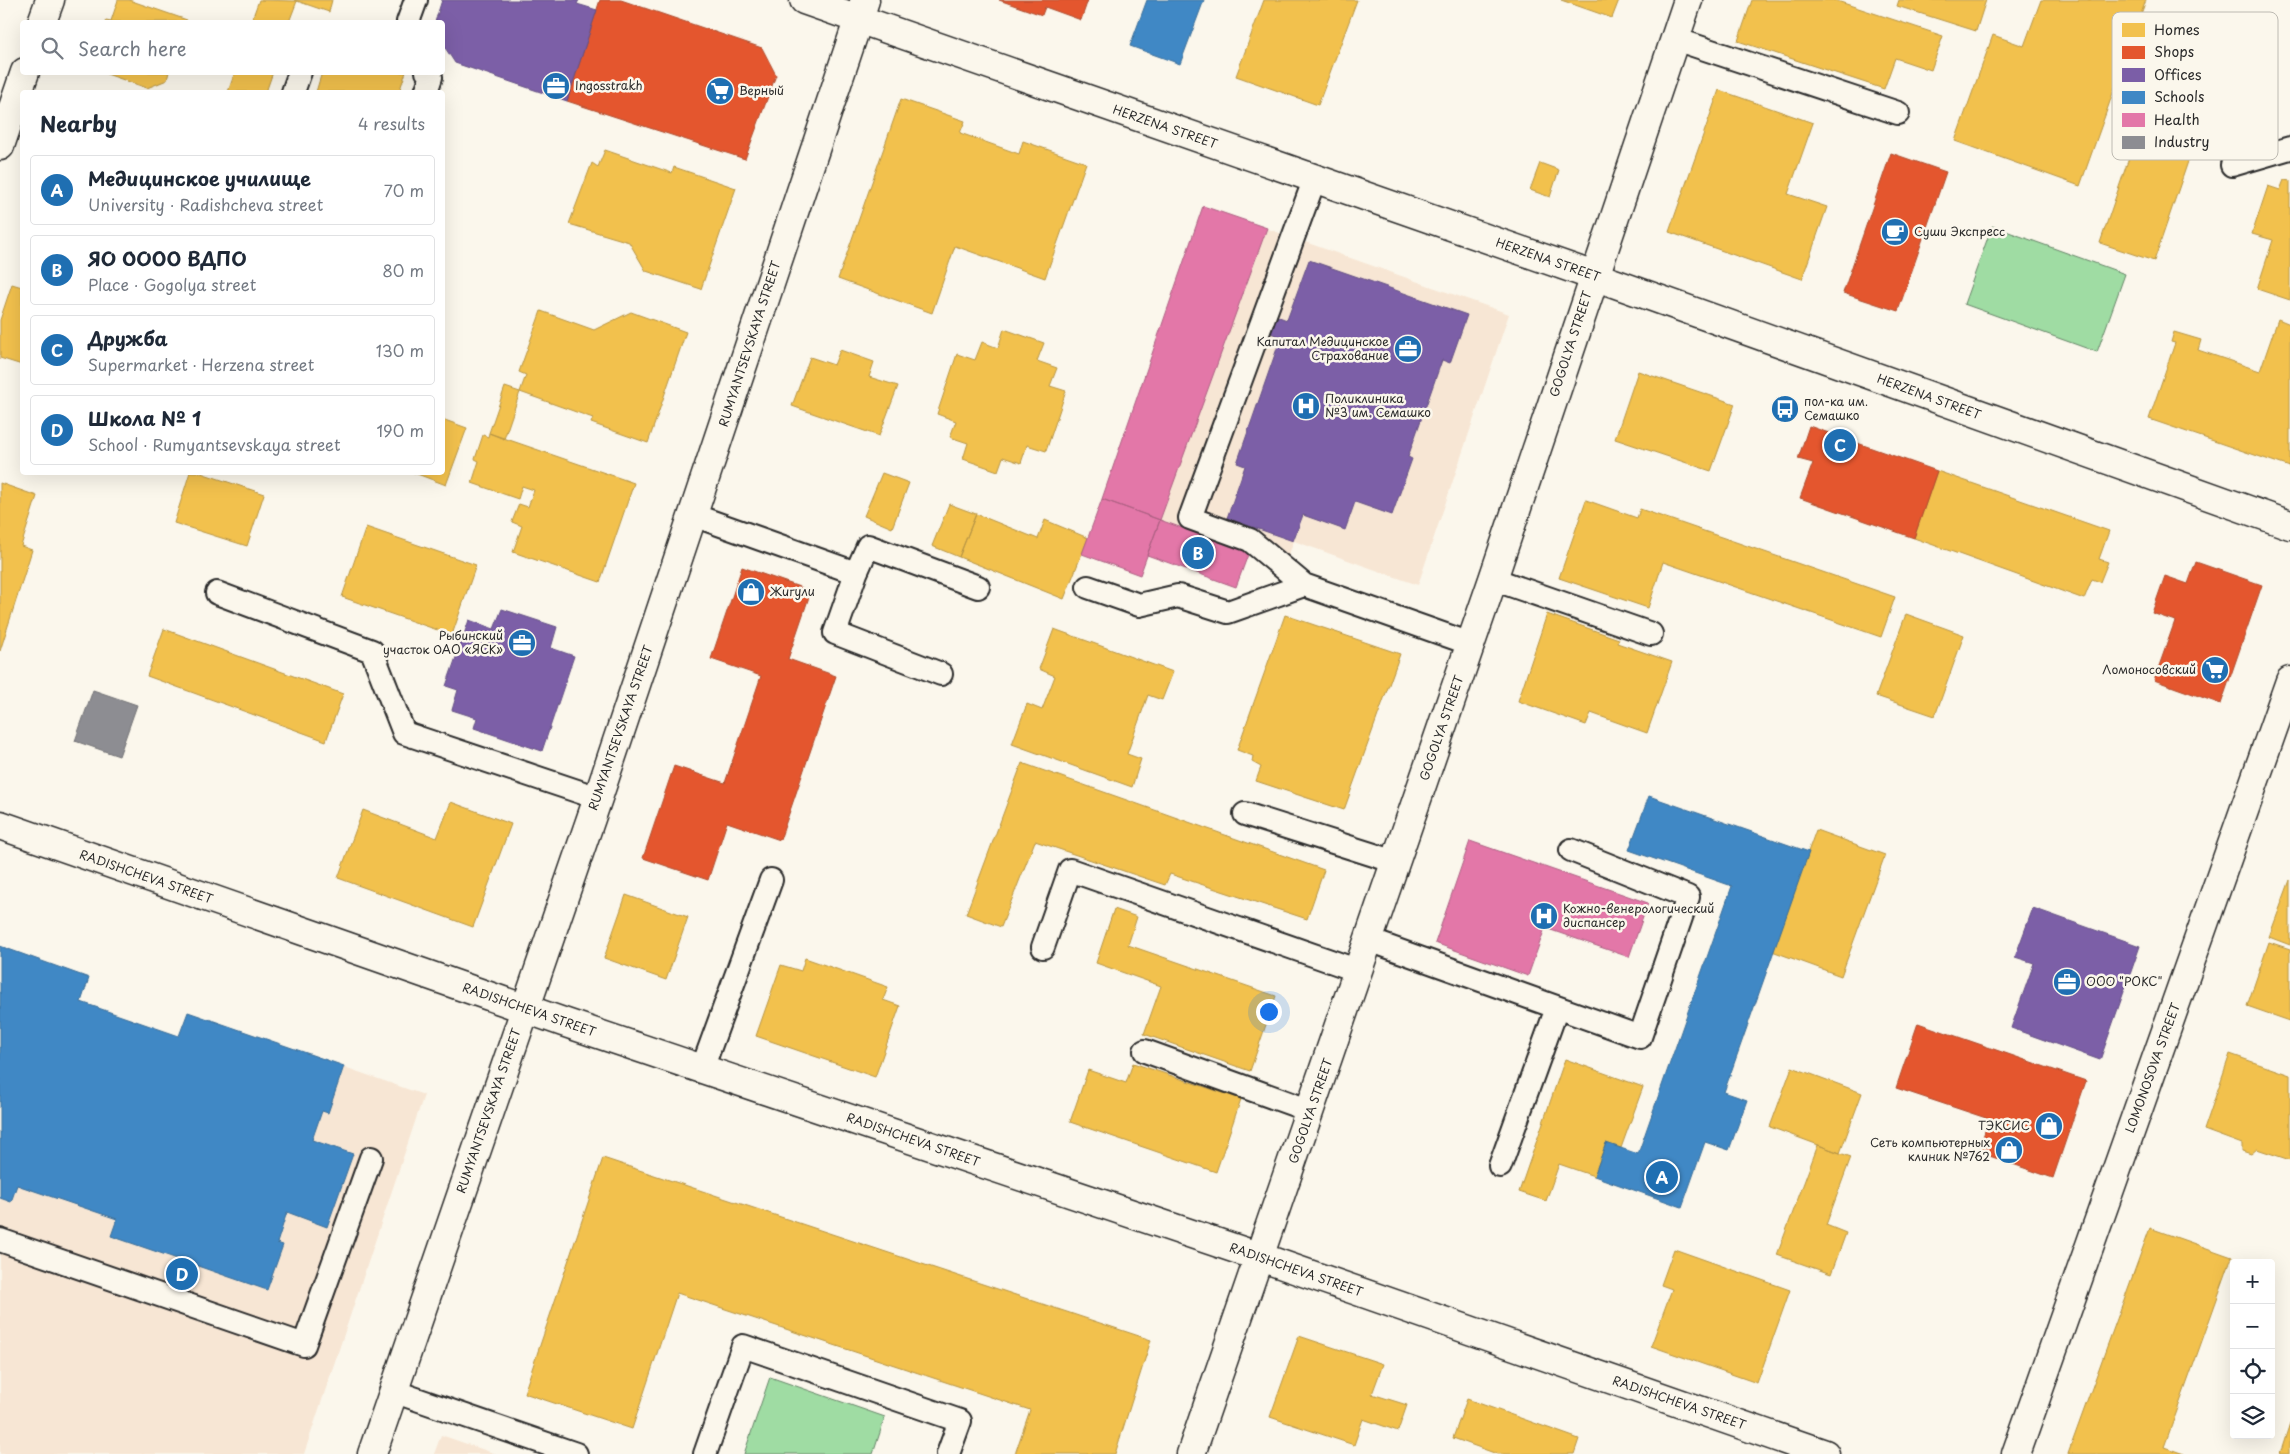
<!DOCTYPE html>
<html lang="en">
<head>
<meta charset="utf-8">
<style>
	:root { --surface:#fff; --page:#f6f6f7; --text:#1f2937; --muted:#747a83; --line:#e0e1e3; --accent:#1f6fb2 }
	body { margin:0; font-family:"Playpen Sans",sans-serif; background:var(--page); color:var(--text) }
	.controls { position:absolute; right:15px; bottom:15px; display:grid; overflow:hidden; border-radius:5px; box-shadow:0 5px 20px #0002 }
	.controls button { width:45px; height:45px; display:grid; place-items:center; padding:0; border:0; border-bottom:1px solid var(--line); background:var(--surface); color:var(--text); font:25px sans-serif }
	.you { position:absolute; left:1268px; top:1011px; width:18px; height:18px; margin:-12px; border:4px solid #fff; border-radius:50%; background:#1a73e8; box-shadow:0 0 0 8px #1a73e833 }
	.badge { display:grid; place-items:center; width:32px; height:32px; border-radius:50%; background:var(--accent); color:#fff; font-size:16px; font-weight:700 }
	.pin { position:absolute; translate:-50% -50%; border:2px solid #fff; box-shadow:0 1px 5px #0006 }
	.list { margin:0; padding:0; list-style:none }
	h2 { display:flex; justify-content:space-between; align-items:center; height:65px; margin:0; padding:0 20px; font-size:21px }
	h2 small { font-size:16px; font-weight:400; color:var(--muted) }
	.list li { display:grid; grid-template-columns:32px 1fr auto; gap:15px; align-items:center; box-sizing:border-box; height:70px; margin:0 10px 10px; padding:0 10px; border:1px solid var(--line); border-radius:5px }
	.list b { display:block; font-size:19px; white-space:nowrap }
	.list p { margin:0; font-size:16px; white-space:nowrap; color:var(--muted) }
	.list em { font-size:16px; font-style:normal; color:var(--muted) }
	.icon { flex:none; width:28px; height:28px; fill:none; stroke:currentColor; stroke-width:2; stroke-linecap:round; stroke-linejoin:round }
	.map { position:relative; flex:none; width:2290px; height:1454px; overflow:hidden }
	.search { position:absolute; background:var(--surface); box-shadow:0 5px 20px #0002; left:20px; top:20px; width:425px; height:55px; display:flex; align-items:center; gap:12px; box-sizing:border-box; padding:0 18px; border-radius:5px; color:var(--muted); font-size:19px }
	.panel { position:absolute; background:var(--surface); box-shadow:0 5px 20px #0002; left:20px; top:90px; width:425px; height:385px; border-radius:5px }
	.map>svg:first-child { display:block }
</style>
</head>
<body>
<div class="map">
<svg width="2290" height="1454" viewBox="0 0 2290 1454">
	<rect width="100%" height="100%" fill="#fbf7ec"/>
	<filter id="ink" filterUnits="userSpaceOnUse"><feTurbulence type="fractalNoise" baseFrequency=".02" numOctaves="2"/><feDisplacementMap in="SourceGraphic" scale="10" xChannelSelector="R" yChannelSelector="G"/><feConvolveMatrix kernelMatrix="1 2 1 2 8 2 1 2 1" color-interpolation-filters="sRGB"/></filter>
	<g filter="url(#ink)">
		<path fill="#f7e6d4" d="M 1203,206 L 1509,314 L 1418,585 L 1294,541 L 1285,565 L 1102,499 Z
			M 0,946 L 89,978 L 81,1002 L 179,1036 L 188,1012 L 424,1095 L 304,1454 L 0,1454 Z
			M 441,1435 L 496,1454 L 434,1454 Z"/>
		<path fill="#9fdca3" stroke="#658467" d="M 1992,226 L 2125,274 L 2097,352 L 1964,304 Z
			M 770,1377 L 885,1417 L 873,1454 L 744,1454 Z"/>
		<path fill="#f2c14e" stroke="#b69444" d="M 118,0 L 129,0 L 187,20 L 186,22 L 105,22 L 106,20 L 111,21 Z
			M 259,0 L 297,1 L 289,22 L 251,22 Z
			M 294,0 L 332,0 L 329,12 Z
			M 1264,0 L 1357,0 L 1318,105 L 1236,76 Z
			M 1561,0 L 1619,0 L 1612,18 Z
			M 1752,0 L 1834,0 L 1943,36 L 1931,70 L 1895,58 L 1884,89 L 1738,41 Z
			M 1899,0 L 1986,0 L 1976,31 L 1897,6 Z
			M 2041,0 L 2146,0 L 2080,186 L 1955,141 L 1993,35 L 2024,46 Z
			M 2164,55 L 2188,63 L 2177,93 L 2208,103 L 2154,261 L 2100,243 Z
			M 101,72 L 169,72 L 167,80 L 147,88 Z
			M 235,72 L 273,72 L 266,92 L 228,92 Z
			M 322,72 L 406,72 L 399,92 L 316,92 Z
			M 1719,90 L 1813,123 L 1788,194 L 1827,207 L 1802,279 L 1669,232 Z
			M 901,99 L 965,121 L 960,133 L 1019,154 L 1023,141 L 1086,163 L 1045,278 L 955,246 L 932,313 L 838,279 Z
			M 605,150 L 672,173 L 674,167 L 736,188 L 701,289 L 646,271 L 629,242 L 569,224 L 592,163 L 598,167 Z
			M 1540,163 L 1559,170 L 1550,197 L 1530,190 Z
			M 2284,180 L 2290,181 L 2290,300 L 2257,289 L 2273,240 L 2252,234 L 2268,186 L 2280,190 Z
			M 12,284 L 22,287 L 22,365 L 0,358 L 0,320 Z
			M 541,311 L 594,330 L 631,312 L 686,332 L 648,443 L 591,423 L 593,418 L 520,392 L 526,375 L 519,372 Z
			M 2278,319 L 2290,324 L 2290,467 L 2149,419 L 2175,343 L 2171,342 L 2174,332 L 2201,340 L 2198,350 L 2260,371 Z
			M 1004,329 L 1044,343 L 1037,361 L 1057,368 L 1050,386 L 1066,391 L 1046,451 L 1027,445 L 1021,463 L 1003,457 L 998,471 L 963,459 L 968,443 L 950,437 L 956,421 L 937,414 L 957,354 L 975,360 L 982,342 L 998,348 Z
			M 840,350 L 874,362 L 869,377 L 898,386 L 879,436 L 792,406 L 810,357 L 834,365 Z
			M 1638,371 L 1735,404 L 1711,471 L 1615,439 Z
			M 505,387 L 520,392 L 504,439 L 489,433 Z
			M 442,419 L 467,428 L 446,485 L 412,472 L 442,472 Z
			M 489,433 L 634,483 L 600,582 L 513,552 L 522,526 L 512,522 L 519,504 L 528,507 L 534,490 L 522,486 L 518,499 L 472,483 L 479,461 L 475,459 L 483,435 L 488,437 Z
			M 1937,471 L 2109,531 L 2099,559 L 2108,562 L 2100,582 L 2092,579 L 2084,599 L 1914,538 Z
			M 190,472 L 198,472 L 264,494 L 247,546 L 174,523 Z
			M 882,473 L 909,483 L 892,528 L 864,516 Z
			M 0,483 L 37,496 L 21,546 L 32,550 L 0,651 Z
			M 1586,500 L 1637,518 L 1640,509 L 1895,597 L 1881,637 L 1663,562 L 1648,608 L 1559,578 Z
			M 949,504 L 976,514 L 959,557 L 932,546 Z
			M 976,514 L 1038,539 L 1045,520 L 1088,538 L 1064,599 L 959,557 Z
			M 366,527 L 476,565 L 452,635 L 342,597 Z
			M 1547,614 L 1619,639 L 1617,643 L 1672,662 L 1647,733 L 1591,713 L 1586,725 L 1518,701 Z
			M 1906,614 L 1964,635 L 1935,716 L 1876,696 Z
			M 1285,615 L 1400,654 L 1344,810 L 1256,781 L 1261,767 L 1252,762 L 1253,756 L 1237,750 Z
			M 164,629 L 343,694 L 326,741 L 147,676 Z
			M 1054,629 L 1173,672 L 1162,700 L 1148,695 L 1127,754 L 1141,759 L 1132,787 L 1012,744 L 1027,704 L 1042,710 L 1055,676 L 1039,669 Z
			M 1022,763 L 1324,870 L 1307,919 L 1170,874 L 1165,885 L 1035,841 L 1001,927 L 966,914 Z
			M 451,802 L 511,824 L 473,927 L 338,878 L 363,810 L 437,838 Z
			M 1816,830 L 1885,855 L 1841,976 L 1772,951 Z
			M 2290,880 L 2290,945 L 2269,937 Z
			M 626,895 L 688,917 L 666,980 L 604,958 Z
			M 1114,909 L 1137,917 L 1128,945 L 1276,996 L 1250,1071 L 1144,1034 L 1161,986 L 1096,963 Z
			M 2269,942 L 2290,949 L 2290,1021 L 2247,1006 Z
			M 805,958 L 888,987 L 883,1000 L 900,1006 L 875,1077 L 756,1036 L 781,965 L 801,971 Z
			M 2230,1054 L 2290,1075 L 2290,1160 L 2257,1149 L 2251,1154 L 2242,1151 L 2242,1144 L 2204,1130 Z
			M 1565,1059 L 1643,1087 L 1621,1148 L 1606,1143 L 1594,1176 L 1559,1164 L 1546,1201 L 1519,1192 Z
			M 1133,1063 L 1241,1099 L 1216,1172 L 1070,1122 L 1088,1070 L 1126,1083 Z
			M 1792,1067 L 1862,1093 L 1840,1153 L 1770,1127 Z
			M 1818,1145 L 1851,1157 L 1826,1225 L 1846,1233 L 1831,1274 L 1777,1255 Z
			M 603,1158 L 1151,1340 L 1115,1454 L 1015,1454 L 1030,1410 L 677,1293 L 632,1429 L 524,1393 Z
			M 2150,1228 L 2232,1257 L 2164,1447 L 2184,1454 L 2068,1454 Z
			M 1674,1249 L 1790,1290 L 1757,1383 L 1651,1346 L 1672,1289 L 1661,1285 Z
			M 1299,1336 L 1383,1364 L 1372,1394 L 1407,1405 L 1398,1431 L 1363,1419 L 1354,1445 L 1270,1417 Z
			M 1467,1399 L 1579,1439 L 1574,1454 L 1497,1454 L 1453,1438 Z
			M 2290,1423 L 2290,1454 L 2280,1454 Z"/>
		<path fill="#e4572e" stroke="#ac4a2d" d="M 600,0 L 621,0 L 762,48 L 776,75 L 745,159 L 567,101 Z
			M 999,0 L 1088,0 L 1081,20 L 1045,7 L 1042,15 Z
			M 1891,153 L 1946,172 L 1898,311 L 1843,293 Z
			M 1809,426 L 1937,471 L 1914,538 L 1800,498 L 1813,463 L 1798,459 Z
			M 2196,562 L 2262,585 L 2221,704 L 2154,680 L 2175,621 L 2152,613 L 2165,576 L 2188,584 Z
			M 742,567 L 811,591 L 788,659 L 836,676 L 780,840 L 727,822 L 708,880 L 643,858 L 674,766 L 725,783 L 761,676 L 711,659 Z
			M 1918,1023 L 2086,1081 L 2053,1178 L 1978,1152 L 1989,1119 L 1896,1088 Z"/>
		<path fill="#7b5ea7" stroke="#634f82" d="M 442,0 L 579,0 L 577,4 L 597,10 L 567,101 L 455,63 L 442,43 L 442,22 L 435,22 Z
			M 1309,260 L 1467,315 L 1450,363 L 1442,360 L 1408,457 L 1412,459 L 1392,515 L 1355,502 L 1345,530 L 1303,515 L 1293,541 L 1227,518 L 1245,466 L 1237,463 L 1281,337 L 1268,332 L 1274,315 L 1287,320 Z
			M 502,609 L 557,627 L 551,648 L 574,656 L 542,751 L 474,728 L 477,718 L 452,710 L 458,690 L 446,686 L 469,620 L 494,629 Z
			M 2033,908 L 2140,946 L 2100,1060 L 2011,1028 L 2034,963 L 2015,957 Z"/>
		<path fill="#3f88c5" stroke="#396c97" d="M 1147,0 L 1204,0 L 1180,64 L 1130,46 Z
			M 1649,796 L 1809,852 L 1724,1092 L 1747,1100 L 1729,1150 L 1705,1142 L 1682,1207 L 1594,1176 L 1606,1143 L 1638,1154 L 1732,886 L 1629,850 Z
			M 0,946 L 89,978 L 81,1002 L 179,1036 L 188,1012 L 344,1066 L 328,1113 L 322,1111 L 312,1140 L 353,1154 L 327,1227 L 287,1212 L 277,1243 L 283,1245 L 267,1290 L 111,1236 L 117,1219 L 17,1185 L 11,1202 L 0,1198 Z"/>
		<path fill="#e377a8" stroke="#ac6082" d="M 1203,206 L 1267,228 L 1160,520 L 1102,499 Z
			M 1102,499 L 1160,520 L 1140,575 L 1082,554 Z
			M 1160,520 L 1249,552 L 1236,587 L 1147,555 Z
			M 1470,841 L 1648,903 L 1629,957 L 1545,928 L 1528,976 L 1435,943 Z"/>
		<path fill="#8d8d92" stroke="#707073" d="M 93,690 L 137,705 L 119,756 L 75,741 Z"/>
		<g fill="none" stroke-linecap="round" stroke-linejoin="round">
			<defs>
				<path id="lane" d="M 408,22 L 416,0
					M 1675,39 L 1898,113
					M 293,92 L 300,72
					M 426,92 L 431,77 L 427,72
					M 2232,165 L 2290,148
					M 693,515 L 856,573 L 868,546 L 978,587
					M 856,573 L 835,633 L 941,674
					M 1493,579 L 1651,634
					M 1304,585 L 1250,540 L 1190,518 L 1315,178
					M 1088,587 L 1139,605 L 1178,596 L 1228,612 L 1304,585 L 1471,644
					M 217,593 L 372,651 L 404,733 L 598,798
					M 1245,814 L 1396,862
					M 1369,940 L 1640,1037 L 1688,897 L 1571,850
					M 1043,947 L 1070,870 L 1359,971
					M 1145,1051 L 1311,1111
					M 702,1069 L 771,880
					M 1500,1166 L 1557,1008
					M 0,1240 L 304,1345 L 371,1158
					M 393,1391 L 576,1454
					M 705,1454 L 743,1346 L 960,1421 L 948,1454"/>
				<path id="street" d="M 42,22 L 50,0
					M 0,146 L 25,72
					M 0,825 L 566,1023 L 1260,1257 L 1825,1454
					M 372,1454 L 598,798 L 865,0
					M 1191,1454 L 1493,579 L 1688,0
					M 2016,1454 L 2290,681"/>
				<path id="secondary" d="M 804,0 L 1594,276 L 2290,525"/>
			</defs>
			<use href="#lane" stroke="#2b2b2b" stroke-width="26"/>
			<use href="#street" stroke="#2b2b2b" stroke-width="31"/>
			<use href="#secondary" stroke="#2b2b2b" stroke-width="31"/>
			<use href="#lane" stroke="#fbf7ec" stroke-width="22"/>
			<use href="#street" stroke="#fbf7ec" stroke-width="28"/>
			<use href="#secondary" stroke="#fbf7ec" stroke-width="28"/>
		</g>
	</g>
	<defs>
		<symbol id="office-disc" viewBox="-11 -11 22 22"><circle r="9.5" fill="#1f6fb2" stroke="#fbf7ec"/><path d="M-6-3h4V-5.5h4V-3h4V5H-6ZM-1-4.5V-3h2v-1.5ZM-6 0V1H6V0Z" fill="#fff"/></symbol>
		<symbol id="supermarket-disc" viewBox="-11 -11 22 22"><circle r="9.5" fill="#1f6fb2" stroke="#fbf7ec"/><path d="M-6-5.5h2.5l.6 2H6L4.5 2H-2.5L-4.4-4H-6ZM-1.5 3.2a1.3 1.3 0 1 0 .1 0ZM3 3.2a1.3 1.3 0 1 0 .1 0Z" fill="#fff"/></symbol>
		<symbol id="cafe-disc" viewBox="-11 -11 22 22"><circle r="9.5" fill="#1f6fb2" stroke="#fbf7ec"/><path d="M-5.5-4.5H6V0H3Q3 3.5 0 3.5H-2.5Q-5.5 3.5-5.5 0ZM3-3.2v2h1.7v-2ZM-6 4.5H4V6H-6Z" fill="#fff"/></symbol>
		<symbol id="hospital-disc" viewBox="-11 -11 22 22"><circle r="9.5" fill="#1f6fb2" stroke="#fbf7ec"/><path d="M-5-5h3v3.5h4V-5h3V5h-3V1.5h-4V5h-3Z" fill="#fff"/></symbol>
		<symbol id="bus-disc" viewBox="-11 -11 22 22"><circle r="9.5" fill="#1f6fb2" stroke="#fbf7ec"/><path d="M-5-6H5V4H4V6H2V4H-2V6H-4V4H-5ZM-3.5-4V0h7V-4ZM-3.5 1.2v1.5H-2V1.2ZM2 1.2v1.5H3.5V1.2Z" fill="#fff"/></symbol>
		<symbol id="shop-disc" viewBox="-11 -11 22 22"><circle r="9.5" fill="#1f6fb2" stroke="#fbf7ec"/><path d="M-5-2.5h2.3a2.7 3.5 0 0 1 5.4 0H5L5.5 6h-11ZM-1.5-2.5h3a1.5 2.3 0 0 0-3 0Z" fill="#fff"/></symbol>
	</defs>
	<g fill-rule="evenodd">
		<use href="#office-disc" x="540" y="70" width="32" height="32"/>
		<use href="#supermarket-disc" x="704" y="75" width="32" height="32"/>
		<use href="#cafe-disc" x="1879" y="216" width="32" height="32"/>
		<use href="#office-disc" x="1392" y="333" width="32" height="32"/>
		<use href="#hospital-disc" x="1290" y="390" width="32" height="32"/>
		<use href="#bus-disc" x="1769" y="393" width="32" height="32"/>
		<use href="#shop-disc" x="735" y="576" width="32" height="32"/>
		<use href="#office-disc" x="506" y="627" width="32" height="32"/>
		<use href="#supermarket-disc" x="2199" y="654" width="32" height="32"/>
		<use href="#hospital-disc" x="1528" y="900" width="32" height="32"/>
		<use href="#office-disc" x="2051" y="966" width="32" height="32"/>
		<use href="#shop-disc" x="2033" y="1110" width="32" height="32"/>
		<use href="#shop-disc" x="1993" y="1134" width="32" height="32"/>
	</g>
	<g text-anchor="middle" stroke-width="5" stroke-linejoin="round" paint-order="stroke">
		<g font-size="12" fill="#2b2b2b" stroke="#fbf7ec" text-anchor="start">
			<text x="575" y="90">Ingosstrakh</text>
			<text x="739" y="95">Верный</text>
			<text x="1914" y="236">Суши Экспресс</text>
			<text x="1389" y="346" text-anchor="end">Капитал Медицинское<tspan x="1389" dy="14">Страхование</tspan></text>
			<text x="1325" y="403">Поликлиника<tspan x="1325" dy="14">№3 им. Семашко</tspan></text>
			<text x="1804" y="406">пол-ка им.<tspan x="1804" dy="14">Семашко</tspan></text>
			<text x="770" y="596">Жигули</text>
			<text x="503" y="640" text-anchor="end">Рыбинский<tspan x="503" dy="14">участок ОАО «ЯСК»</tspan></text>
			<text x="2196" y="674" text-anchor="end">Ломоносовский</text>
			<text x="1563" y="913">Кожно-венерологический<tspan x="1563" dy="14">диспансер</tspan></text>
			<text x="2086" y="986">ООО "РОКС"</text>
			<text x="2030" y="1130" text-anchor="end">ТЭКСИС</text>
			<text x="1990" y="1147" text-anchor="end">Сеть компьютерных<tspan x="1990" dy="14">клиник №762</tspan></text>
		</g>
		<g font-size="12" fill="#2b2b2b" stroke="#fbf7ec">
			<text transform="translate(1165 127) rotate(19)" y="4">HERZENA STREET</text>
			<text transform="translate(1548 260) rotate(19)" y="4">HERZENA STREET</text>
			<text transform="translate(750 344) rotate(-72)" y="4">RUMYANTSEVSKAYA STREET</text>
			<text transform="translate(1571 344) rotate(-72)" y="4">GOGOLYA STREET</text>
			<text transform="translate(1929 397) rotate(20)" y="4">HERZENA STREET</text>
			<text transform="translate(621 728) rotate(-71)" y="4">RUMYANTSEVSKAYA STREET</text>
			<text transform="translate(1442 728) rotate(-71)" y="4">GOGOLYA STREET</text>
			<text transform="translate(146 877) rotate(19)" y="4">RADISHCHEVA STREET</text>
			<text transform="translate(529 1010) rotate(19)" y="4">RADISHCHEVA STREET</text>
			<text transform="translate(2153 1068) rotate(-70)" y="4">LOMONOSOVA STREET</text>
			<text transform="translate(489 1111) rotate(-71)" y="4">RUMYANTSEVSKAYA STREET</text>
			<text transform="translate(1311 1111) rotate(-71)" y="4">GOGOLYA STREET</text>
			<text transform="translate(913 1140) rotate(19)" y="4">RADISHCHEVA STREET</text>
			<text transform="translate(1296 1270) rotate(19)" y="4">RADISHCHEVA STREET</text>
			<text transform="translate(1679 1403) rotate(19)" y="4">RADISHCHEVA STREET</text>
		</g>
	</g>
	<rect x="2112" y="12" width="166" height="148" rx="8" fill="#fbf7ec" stroke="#bdbab2" stroke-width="1"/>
	<rect x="2122" y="23" width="23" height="14" fill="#f2c14e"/>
	<rect x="2122" y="46" width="23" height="13" fill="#e4572e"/>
	<rect x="2122" y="68" width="23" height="14" fill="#7b5ea7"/>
	<rect x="2122" y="91" width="23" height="13" fill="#3f88c5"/>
	<rect x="2122" y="113" width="23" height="14" fill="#e377a8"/>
	<rect x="2122" y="136" width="23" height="13" fill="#8d8d92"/>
	<g font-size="14" fill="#2b2b2b">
		<text x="2154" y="35">Homes</text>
		<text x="2154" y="57">Shops</text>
		<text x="2154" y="80">Offices</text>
		<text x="2154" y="102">Schools</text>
		<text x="2154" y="125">Health</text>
		<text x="2154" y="147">Industry</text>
	</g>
</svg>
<div class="controls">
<button>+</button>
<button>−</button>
<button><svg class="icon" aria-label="locate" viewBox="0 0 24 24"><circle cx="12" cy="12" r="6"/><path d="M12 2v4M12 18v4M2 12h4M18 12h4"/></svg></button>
<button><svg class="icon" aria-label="layers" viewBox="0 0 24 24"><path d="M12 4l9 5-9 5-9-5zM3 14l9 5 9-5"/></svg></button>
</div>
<div class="you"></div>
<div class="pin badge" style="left:1662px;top:1177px">A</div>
<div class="pin badge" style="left:1198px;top:553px">B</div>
<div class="pin badge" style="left:1840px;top:445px">C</div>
<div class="pin badge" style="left:182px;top:1274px">D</div>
<div class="search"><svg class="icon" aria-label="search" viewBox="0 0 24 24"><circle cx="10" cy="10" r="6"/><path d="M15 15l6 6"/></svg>Search here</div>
<section class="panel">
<h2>Nearby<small>4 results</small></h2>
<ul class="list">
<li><span class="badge">A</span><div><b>Медицинское училище</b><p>University · Radishcheva street</p></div><em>70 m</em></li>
<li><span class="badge">B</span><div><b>ЯО ОООО ВДПО</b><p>Place · Gogolya street</p></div><em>80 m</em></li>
<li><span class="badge">C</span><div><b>Дружба</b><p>Supermarket · Herzena street</p></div><em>130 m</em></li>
<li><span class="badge">D</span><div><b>Школа № 1</b><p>School · Rumyantsevskaya street</p></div><em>190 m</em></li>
</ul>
</section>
</div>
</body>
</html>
